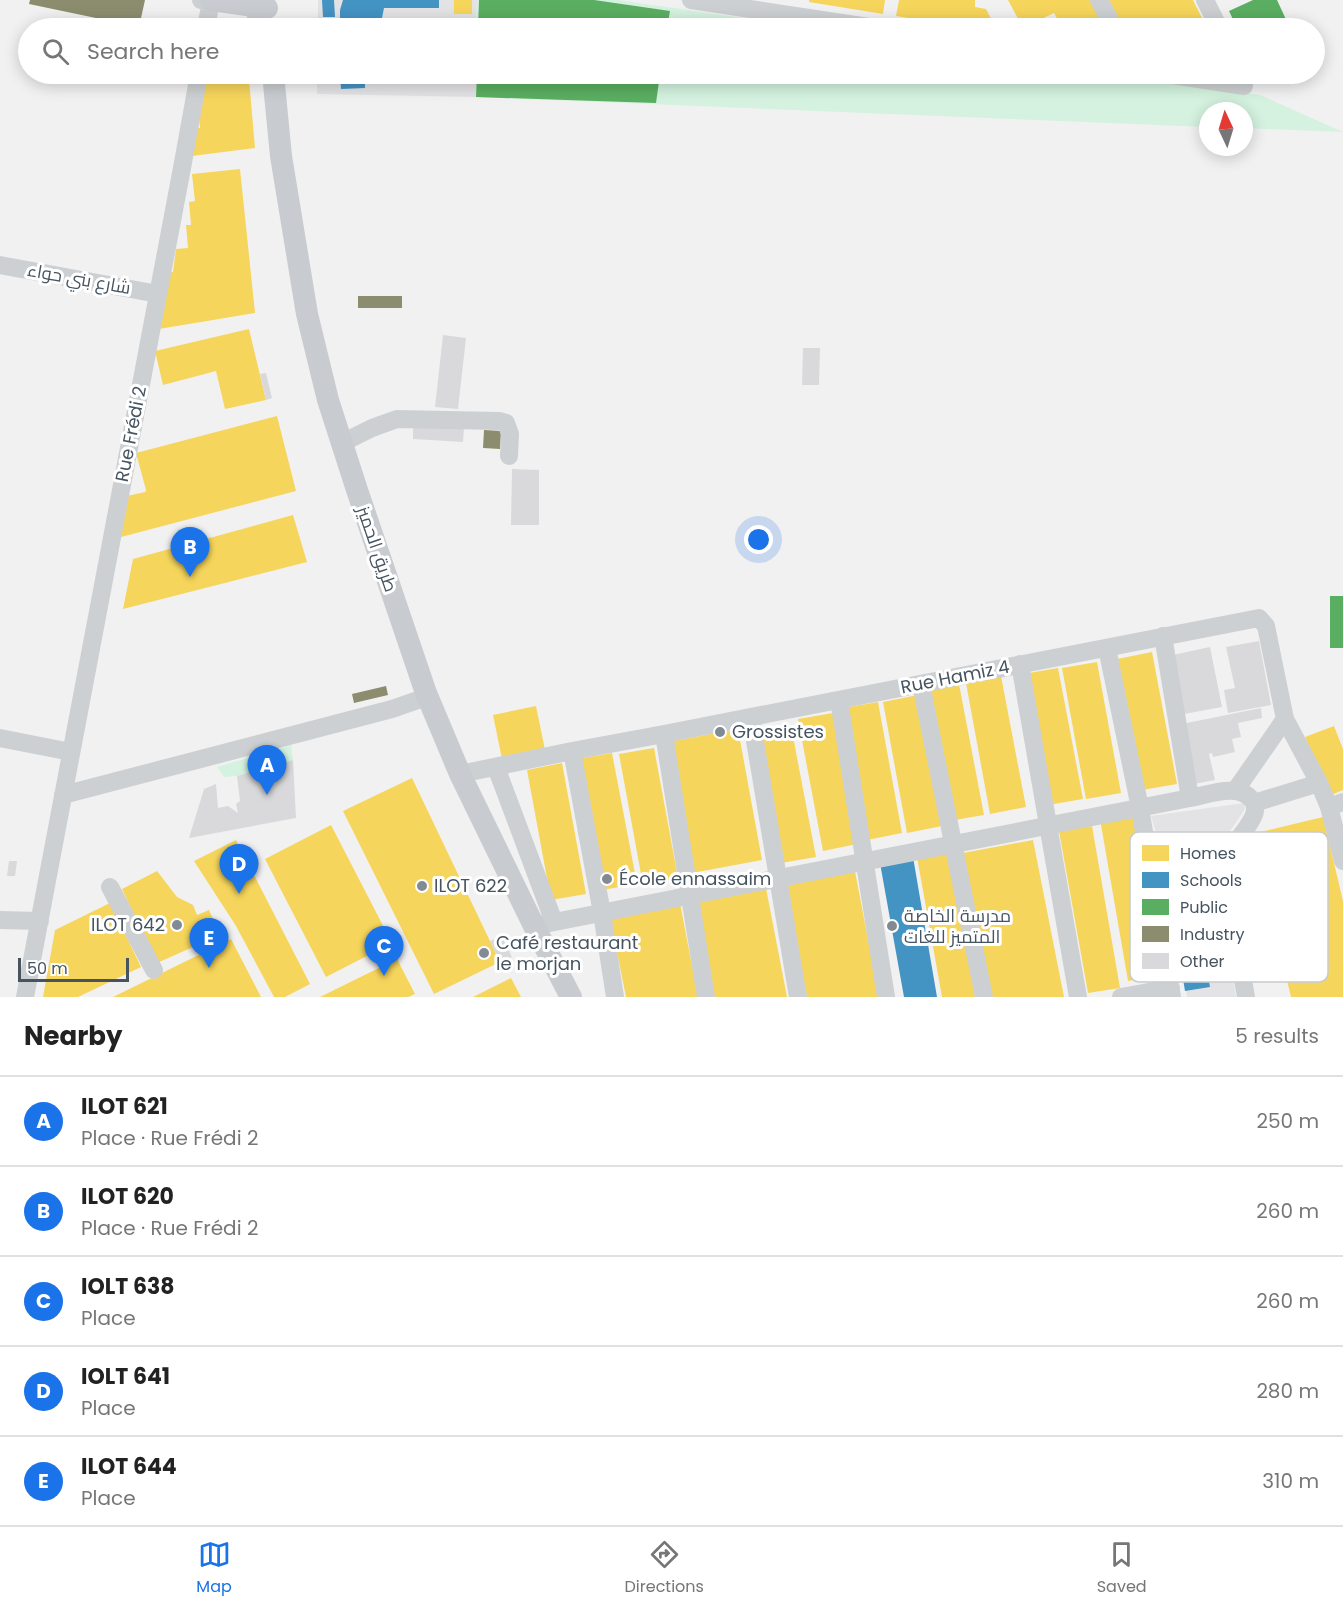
<!DOCTYPE html>
<html lang="en">
<head>
<meta charset="utf-8">
<style>
	:root { --surface:#fff; --page:#f6f6f6; --text:#222; --muted:#767676; --line:#e0e0e0; --accent:#1a73e8 }
	body { margin:0; font-family:Poppins,Cairo,sans-serif; background:var(--page); color:var(--text) }
	.compass { position:absolute; left:1199px; top:102px; width:54px; height:54px; border-radius:50%; background:var(--surface); box-shadow:0 3px 15px #0003; rotate:356deg }
	.scale { position:absolute; left:18px; bottom:15px; width:111px; box-sizing:border-box; padding-left:6px; border:3px solid #465460; border-top:0; font-size:16px; line-height:21px; white-space:nowrap; color:#465460; -webkit-text-stroke:4px #fff; paint-order:stroke }
	.you { position:absolute; left:759px; top:540px; width:21px; height:21px; margin:-15px; border:4px solid #fff; border-radius:50%; background:#1a73e8; box-shadow:0 0 0 9px #1a73e833 }
	.badge { display:grid; place-items:center; width:39px; height:39px; border-radius:50%; background:var(--accent); color:#fff; font-size:20px; font-weight:700 }
	.pin { position:absolute; translate:-50% -50px; filter:drop-shadow(0 2px 3px #0008) }
	.pin::after { content:''; position:absolute; top:32px; width:21px; height:18px; background:inherit; clip-path:polygon(0 0,100% 0,50% 100%) }
	.list { margin:0; padding:0; list-style:none }
	h2 { display:flex; justify-content:space-between; align-items:center; height:78px; margin:0; padding:0 24px; font-size:26px }
	h2 small { font-size:20px; font-weight:400; color:var(--muted) }
	.list li { display:grid; grid-template-columns:39px 1fr auto; gap:18px; align-items:center; box-sizing:border-box; height:90px; padding:0 24px; border-top:2px solid var(--line) }
	.list b { display:block; font-size:22px; white-space:nowrap }
	.list p { margin:0; font-size:20px; white-space:nowrap; color:var(--muted) }
	.list em { font-size:20px; font-style:normal; color:var(--muted) }
	.icon { flex:none; width:33px; height:33px; fill:none; stroke:currentColor; stroke-width:2; stroke-linecap:round; stroke-linejoin:round }
	.map { position:relative; flex:none; width:1343px; height:997px; overflow:hidden }
	.search { position:absolute; background:var(--surface); box-shadow:0 3px 15px #0003; left:18px; right:18px; top:18px; height:66px; display:flex; align-items:center; gap:15px; box-sizing:border-box; padding:0 21px; border-radius:33px; color:var(--muted); font-size:22px }
	.sheet { height:528px; background:var(--surface) }
	nav { display:flex; justify-content:space-around; align-items:center; box-sizing:border-box; height:84px; border-top:2px solid var(--line); background:var(--surface); font-size:16px; color:var(--muted) }
	nav a { display:grid; justify-items:center; gap:3px }
	nav .on { color:var(--accent) }
	.map>svg:first-child { display:block }
</style>
</head>
<body>
<div class="map">
<svg width="1343" height="997" viewBox="0 0 1343 997">
	<rect width="100%" height="100%" fill="#f2f1f1"/>
	<path fill="#e3e2e4" d="M 318,0 L 477,0 L 476,28 L 318,28 Z
		M 317,74 L 476,74 L 476,97 L 317,94 Z
		M 1244,803 L 1245,809 L 1222,843 L 1215,856 L 1214,867 L 1236,997 L 1187,997 L 1162,852 L 1151,816 Z"/>
	<path fill="#d4f2df" d="M 477,0 L 618,0 L 813,28 L 476,28 Z
		M 476,74 L 1117,74 L 1260,95 L 1343,132 L 1244,128 L 1244,111 L 1208,111 L 1208,127 L 476,97 Z
		M 291,745 L 293,760 L 237,776 L 224,777 L 217,767 Z"/>
	<path fill="#f6d55c" d="M 454,0 L 472,0 L 472,14 L 454,14 Z
		M 809,0 L 885,0 L 883,14 L 809,2 Z
		M 899,0 L 975,0 L 975,7 L 986,9 L 996,28 L 971,28 L 896,16 Z
		M 1008,0 L 1092,0 L 1107,28 L 1080,28 L 1078,25 L 1070,28 L 1062,28 L 1054,13 L 1023,28 Z
		M 1109,0 L 1193,0 L 1206,26 L 1201,28 L 1123,28 Z
		M 242,18 L 242,28 L 211,28 L 212,19 Z
		M 203,74 L 245,74 L 246,79 L 249,79 L 255,148 L 192,156 L 194,128 L 200,128 L 198,105 Z
		M 240,169 L 255,313 L 159,329 L 167,273 L 173,272 L 176,249 L 188,248 L 186,225 L 191,225 L 189,202 L 195,201 L 192,174 Z
		M 249,329 L 266,400 L 225,409 L 216,371 L 163,385 L 155,351 Z
		M 277,416 L 296,491 L 121,537 L 127,496 L 145,492 L 146,490 L 136,453 Z
		M 293,515 L 307,562 L 123,609 L 133,559 Z
		M 1152,652 L 1177,784 L 1142,790 L 1117,659 Z
		M 1097,662 L 1121,793 L 1086,799 L 1062,668 Z
		M 1058,668 L 1083,799 L 1048,805 L 1023,674 Z
		M 1001,676 L 1026,807 L 990,814 L 966,683 Z
		M 959,684 L 984,815 L 949,821 L 925,690 Z
		M 918,695 L 942,826 L 907,833 L 883,702 Z
		M 878,702 L 902,833 L 867,840 L 843,708 Z
		M 536,706 L 545,750 L 502,759 L 493,715 Z
		M 833,713 L 857,844 L 823,851 L 798,719 Z
		M 791,726 L 816,857 L 781,863 L 756,732 Z
		M 1334,726 L 1343,749 L 1343,790 L 1329,796 L 1305,737 Z
		M 738,729 L 762,860 L 692,873 L 668,742 Z
		M 654,748 L 678,878 L 643,885 L 619,754 Z
		M 612,753 L 637,884 L 602,890 L 577,759 Z
		M 562,763 L 586,894 L 551,900 L 527,770 Z
		M 412,778 L 500,962 L 434,994 L 343,811 Z
		M 1132,813 L 1161,975 L 1128,981 L 1100,819 Z
		M 1323,817 L 1343,901 L 1343,997 L 1291,997 L 1252,834 Z
		M 331,825 L 392,943 L 326,977 L 265,859 Z
		M 1092,826 L 1120,988 L 1088,993 L 1059,831 Z
		M 236,840 L 310,984 L 285,997 L 274,997 L 236,926 L 194,861 Z
		M 1033,840 L 1064,997 L 991,997 L 963,853 Z
		M 950,851 L 975,997 L 942,997 L 917,857 Z
		M 854,866 L 879,997 L 807,997 L 784,880 Z
		M 157,871 L 177,897 L 193,905 L 197,915 L 209,910 L 220,935 L 157,963 L 122,889 Z
		M 765,883 L 787,997 L 714,997 L 695,897 Z
		M 110,903 L 141,967 L 78,997 L 43,997 L 55,930 Z
		M 680,903 L 698,997 L 626,997 L 610,917 Z
		M 231,939 L 261,997 L 113,997 Z
		M 397,959 L 415,994 L 408,997 L 320,997 Z
		M 511,978 L 521,997 L 473,997 Z"/>
	<path fill="#4393c3" d="M 322,0 L 334,0 L 335,17 L 323,17 Z
		M 343,0 L 439,0 L 439,8 L 384,8 L 382,18 L 375,24 L 366,25 L 366,28 L 340,28 L 340,10 Z
		M 340,74 L 365,74 L 365,88 L 341,89 Z
		M 1167,832 L 1180,832 L 1180,842 L 1167,842 Z
		M 1205,845 L 1208,863 L 1189,866 L 1199,922 L 1218,919 L 1222,941 L 1202,944 L 1210,987 L 1185,991 L 1162,852 Z
		M 913,857 L 937,997 L 904,997 L 880,863 Z"/>
	<path fill="#5aae61" d="M 479,0 L 594,0 L 670,11 L 667,28 L 478,28 Z
		M 1253,0 L 1277,0 L 1290,28 L 1237,28 L 1229,11 Z
		M 477,74 L 660,74 L 656,103 L 476,97 Z
		M 1330,596 L 1343,596 L 1343,648 L 1330,648 Z"/>
	<path fill="#8c8c6e" d="M 30,0 L 145,0 L 139,27 L 29,4 Z
		M 358,296 L 402,296 L 402,308 L 358,308 Z
		M 484,430 L 501,431 L 500,449 L 483,448 Z
		M 386,686 L 388,695 L 354,703 L 352,694 Z"/>
	<path fill="#d9d9db" d="M 443,335 L 466,338 L 458,409 L 435,407 Z
		M 803,348 L 820,348 L 819,385 L 802,385 Z
		M 266,373 L 272,398 L 266,400 L 260,374 Z
		M 413,425 L 464,428 L 463,442 L 413,439 Z
		M 512,469 L 539,470 L 539,525 L 511,525 Z
		M 1259,641 L 1271,705 L 1228,713 L 1224,690 L 1235,688 L 1226,647 Z
		M 1210,647 L 1222,707 L 1184,714 L 1173,655 Z
		M 1261,708 L 1262,718 L 1238,723 L 1241,737 L 1232,739 L 1235,752 L 1213,757 L 1212,753 L 1209,754 L 1215,780 L 1194,784 L 1182,724 Z
		M 293,760 L 296,818 L 189,838 L 204,789 L 216,784 L 218,808 L 228,806 L 238,813 L 236,804 L 240,801 L 237,776 Z
		M 9,861 L 17,861 L 15,876 L 7,876 Z
		M 502,936 L 512,957 L 500,962 L 490,941 Z"/>
	<g fill="none" stroke-linecap="round" stroke-linejoin="round">
		<path stroke="#cdd0d2" stroke-width="18" d="M 201,0 L 211,1 L 206,28
			M 691,0 L 875,28
			M 1099,0 L 1114,28
			M 1205,0 L 1219,28
			M 1166,74 L 1244,86
			M 0,265 L 158,294
			M 342,443 L 372,428 L 397,419 L 499,421 L 506,423 L 510,434 L 509,456
			M 1163,636 L 1190,798
			M 1107,648 L 1140,808 L 1172,997
			M 1020,664 L 1078,997
			M 921,684 L 984,997
			M 839,700 L 886,997
			M 751,717 L 798,997
			M 1285,719 L 1319,783 L 1329,807
			M 664,734 L 706,997
			M 0,738 L 71,752
			M 572,751 L 602,913 L 615,997
			M 496,767 L 554,922
			M 460,774 L 572,751 L 664,734 L 1259,618 L 1266,626 L 1285,719 L 1235,791
			M 63,795 L 392,709 L 418,700
			M 1343,802 L 1329,807 L 1343,861
			M 1254,803 L 1319,783
			M 110,887 L 154,970
			M 0,920 L 40,921
			M 534,926 L 1190,798 C 1207,795 1239,782 1252,800 C 1256,805 1256,811 1253,817 C 1245,834 1228,847 1225,865 C 1224,870 1225,875 1225,879 L 1246,997
			M 25,997 L 182,168 L 199,74
			M 1121,997 L 1171,988"/>
		<path stroke="#c8ccd0" stroke-width="22" d="M 211,0 L 267,8
			M 257,6 L 259,28
			M 273,74 L 281,156 L 307,314 L 328,400 L 357,490 L 426,693 L 460,774 L 534,926 L 571,997"/>
	</g>
	<g fill="#828b93" stroke="#fff" stroke-width="2">
		<circle cx="720" cy="732" r="6"/>
		<circle cx="607" cy="879" r="6"/>
		<circle cx="422" cy="886" r="6"/>
		<circle cx="177" cy="925" r="6"/>
		<circle cx="892" cy="926" r="6"/>
		<circle cx="484" cy="953" r="6"/>
	</g>
	<g text-anchor="middle" stroke-width="6" stroke-linejoin="round" paint-order="stroke">
		<g font-size="18" fill="#465460" stroke="#fff">
			<text transform="translate(79 279) rotate(10)" y="6">شارع بني حواء</text>
			<text transform="translate(131 434) rotate(-79)" y="6">Rue Frédi 2</text>
			<text transform="translate(377 549) rotate(71)" y="6">طريق الحميز</text>
			<text transform="translate(955 677) rotate(-11)" y="6">Rue Hamiz 4</text>
		</g>
		<g font-size="18" fill="#465460" stroke="#fff" text-anchor="start">
			<text x="732" y="738">Grossistes</text>
			<text x="619" y="885">École ennassaim</text>
			<text x="434" y="892">ILOT 622</text>
			<text x="904" y="922">مدرسة الخاصة<tspan x="904" dy="21">المتميز للغات</tspan></text>
			<text x="165" y="931" text-anchor="end">ILOT 642</text>
			<text x="496" y="949">Café restaurant<tspan x="496" dy="21">le morjan</tspan></text>
		</g>
	</g>
	<rect x="1130" y="832" width="198" height="150" rx="9" fill="#fff" stroke="#c8cccf" stroke-width="1.5"/>
	<rect x="1142" y="845" width="27" height="16" fill="#f6d55c"/>
	<rect x="1142" y="872" width="27" height="16" fill="#4393c3"/>
	<rect x="1142" y="899" width="27" height="16" fill="#5aae61"/>
	<rect x="1142" y="926" width="27" height="16" fill="#8c8c6e"/>
	<rect x="1142" y="953" width="27" height="16" fill="#d9d9db"/>
	<g font-size="16" fill="#465460">
		<text x="1180" y="859">Homes</text>
		<text x="1180" y="886">Schools</text>
		<text x="1180" y="913">Public</text>
		<text x="1180" y="940">Industry</text>
		<text x="1180" y="967">Other</text>
	</g>
</svg>
<svg class="compass" viewBox="-18 -18 36 36"><path d="M0-13l5 13h-10z" fill="#e53935"/><path d="M0 13l5-13h-10z" fill="#767676"/></svg>
<div class="scale">50 m</div>
<div class="you"></div>
<div class="pin badge" style="left:267px;top:795px">A</div>
<div class="pin badge" style="left:190px;top:577px">B</div>
<div class="pin badge" style="left:384px;top:976px">C</div>
<div class="pin badge" style="left:239px;top:894px">D</div>
<div class="pin badge" style="left:209px;top:968px">E</div>
<div class="search"><svg class="icon" aria-label="search" viewBox="0 0 24 24"><circle cx="10" cy="10" r="6"/><path d="M15 15l6 6"/></svg>Search here</div>
</div>
<section class="sheet">
<h2>Nearby<small>5 results</small></h2>
<ul class="list">
<li><span class="badge">A</span><div><b>ILOT 621</b><p>Place · Rue Frédi 2</p></div><em>250 m</em></li>
<li><span class="badge">B</span><div><b>ILOT 620</b><p>Place · Rue Frédi 2</p></div><em>260 m</em></li>
<li><span class="badge">C</span><div><b>IOLT 638</b><p>Place</p></div><em>260 m</em></li>
<li><span class="badge">D</span><div><b>IOLT 641</b><p>Place</p></div><em>280 m</em></li>
<li><span class="badge">E</span><div><b>ILOT 644</b><p>Place</p></div><em>310 m</em></li>
</ul>
</section>
<nav>
<a class="on"><svg class="icon" aria-label="map" viewBox="0 0 24 24"><path d="M3 6l6-2 6 2 6-2v14l-6 2-6-2-6 2zM9 4v14M15 6v14"/></svg>Map</a>
<a><svg class="icon" aria-label="directions" viewBox="0 0 24 24"><path d="M12 3l9 9-9 9-9-9zM9 14v-3h6M13 9l2 2-2 2"/></svg>Directions</a>
<a><svg class="icon" aria-label="saved" viewBox="0 0 24 24"><path d="M7 4h10v16l-5-4-5 4z"/></svg>Saved</a>
</nav>
</body>
</html>
